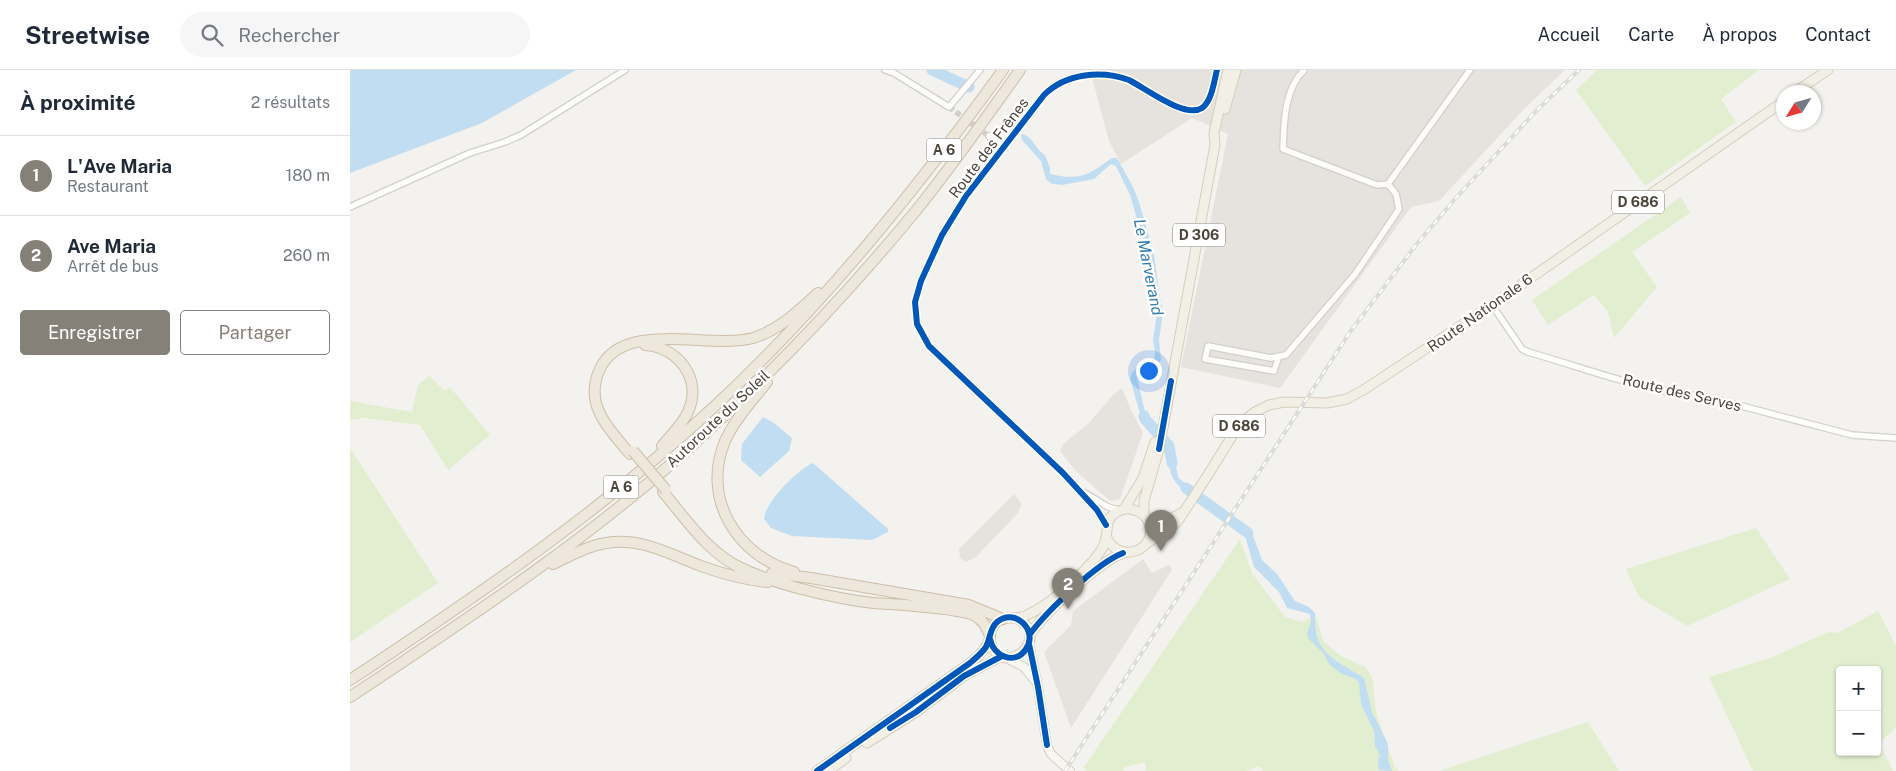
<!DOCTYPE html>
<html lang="fr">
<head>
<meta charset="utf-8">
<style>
	:root { --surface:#fff; --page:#f6f6f7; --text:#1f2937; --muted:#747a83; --line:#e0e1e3; --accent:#868178 }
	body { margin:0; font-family:"Public Sans",sans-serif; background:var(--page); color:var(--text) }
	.controls { position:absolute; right:15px; bottom:15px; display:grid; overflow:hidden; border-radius:5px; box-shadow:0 1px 4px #0004 }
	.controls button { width:45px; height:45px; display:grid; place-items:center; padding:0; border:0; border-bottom:1px solid var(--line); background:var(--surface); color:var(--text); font:25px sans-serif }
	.compass { position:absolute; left:1426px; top:15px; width:45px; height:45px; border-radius:50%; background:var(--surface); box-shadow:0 1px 4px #0004; rotate:233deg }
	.you { position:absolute; left:798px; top:300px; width:18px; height:18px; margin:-12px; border:4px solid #fff; border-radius:50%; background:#1a73e8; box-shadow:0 0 0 8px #1a73e833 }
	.badge { display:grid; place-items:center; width:32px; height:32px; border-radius:50%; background:var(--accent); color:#fff; font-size:16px; font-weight:700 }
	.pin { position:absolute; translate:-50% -41px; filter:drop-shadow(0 1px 2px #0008) }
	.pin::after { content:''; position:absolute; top:26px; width:18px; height:15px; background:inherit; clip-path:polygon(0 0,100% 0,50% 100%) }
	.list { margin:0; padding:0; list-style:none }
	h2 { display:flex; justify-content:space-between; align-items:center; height:65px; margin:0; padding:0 20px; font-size:21px }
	h2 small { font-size:16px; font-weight:400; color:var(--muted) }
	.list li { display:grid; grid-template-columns:32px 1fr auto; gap:15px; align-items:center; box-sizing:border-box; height:80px; padding:0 20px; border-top:1px solid var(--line) }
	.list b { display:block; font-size:19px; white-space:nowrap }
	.list p { margin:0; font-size:16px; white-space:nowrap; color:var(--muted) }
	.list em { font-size:16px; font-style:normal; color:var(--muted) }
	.actions { display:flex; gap:10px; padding:15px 20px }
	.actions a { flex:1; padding:11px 0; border:1px solid var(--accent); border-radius:5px; text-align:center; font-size:18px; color:var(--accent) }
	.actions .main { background:var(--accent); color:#fff }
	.icon { flex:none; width:28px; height:28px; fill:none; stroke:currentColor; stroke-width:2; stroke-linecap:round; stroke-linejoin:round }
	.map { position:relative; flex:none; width:1546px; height:701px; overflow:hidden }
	header { display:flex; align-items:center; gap:30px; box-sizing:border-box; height:70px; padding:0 25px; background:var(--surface); border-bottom:1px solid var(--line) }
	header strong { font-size:24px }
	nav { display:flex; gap:28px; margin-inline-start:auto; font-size:18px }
	.search { width:350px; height:45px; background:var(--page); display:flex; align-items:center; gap:12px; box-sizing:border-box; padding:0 18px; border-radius:28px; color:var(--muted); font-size:19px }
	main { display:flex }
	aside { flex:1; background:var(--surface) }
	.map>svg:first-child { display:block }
</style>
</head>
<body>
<header>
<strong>Streetwise</strong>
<div class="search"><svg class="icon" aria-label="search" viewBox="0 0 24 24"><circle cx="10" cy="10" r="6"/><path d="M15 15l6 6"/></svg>Rechercher</div>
<nav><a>Accueil</a><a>Carte</a><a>À propos</a><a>Contact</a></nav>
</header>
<main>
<aside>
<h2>À proximité<small>2 résultats</small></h2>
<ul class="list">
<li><span class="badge">1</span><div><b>L'Ave Maria</b><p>Restaurant</p></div><em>180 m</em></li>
<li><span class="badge">2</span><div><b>Ave Maria</b><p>Arrêt de bus</p></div><em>260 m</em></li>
</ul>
<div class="actions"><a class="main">Enregistrer</a><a>Partager</a></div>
</aside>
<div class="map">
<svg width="1546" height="701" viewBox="0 0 1546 701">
	<rect width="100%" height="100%" fill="#f4f2ee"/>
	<path fill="#e6e2de" d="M 740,0 L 1215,0 L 1175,38 L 1089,131 L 1061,137 L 930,318 L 831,297 L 878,64 L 842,48 L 771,94 L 759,71 Z"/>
	<path fill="#e1eecf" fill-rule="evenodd" d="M 1247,0 L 1409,0 L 1371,29 L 1386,52 L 1295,116 L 1226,20 Z
		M 1331,127 L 1340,143 L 1282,182 L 1307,217 L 1264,268 L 1258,242 L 1244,225 L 1198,255 L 1182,230 Z
		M 79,306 L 95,321 L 100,317 L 140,365 L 98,400 L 70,355 L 15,348 L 0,350 L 0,331 L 62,342 L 68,315 Z
		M 0,378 L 88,513 L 0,572 Z
		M 1406,458 L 1440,509 L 1337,556 L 1289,527 L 1276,499 Z
		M 890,469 L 902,503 L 935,547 L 952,552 L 966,546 L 973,571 L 991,586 L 1015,597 L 1022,606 L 1026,642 L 1045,698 L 1049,701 L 913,701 L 909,696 L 896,701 L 796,701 L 795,692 L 775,697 L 773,701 L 736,701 L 734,697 Z
		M 1528,541 L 1546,576 L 1546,658 L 1529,673 L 1543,701 L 1403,701 L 1359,607 L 1420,588 L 1478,562 L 1487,563 ZM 1490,600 L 1527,600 L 1527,682 L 1490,682 Z
		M 1238,652 L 1269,701 L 1089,701 Z"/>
	<path fill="#e6e3df" d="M 772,318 L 781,340 L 793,363 L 770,429 L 760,431 L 726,401 L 710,381 L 714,373 L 738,354 L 763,325 Z
		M 664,424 L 672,434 L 668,443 L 626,487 L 616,492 L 610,488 L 609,479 Z
		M 793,489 L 802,503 L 819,495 L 822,500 L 721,658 L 694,582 L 721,555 L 723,541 Z"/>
	<path fill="#c0ddf1" d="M 0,0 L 226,0 L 132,53 L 0,103 Z
		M 671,64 C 683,65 685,80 695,85 L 700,98 L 700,104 C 731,111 738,105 762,88 L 767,88 L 783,117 L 789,132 L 804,185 L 809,222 L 813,242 L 809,270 L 811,290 C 805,301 795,299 787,308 L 796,346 L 804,351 L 802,363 L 800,363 L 789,340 L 780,309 L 782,303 L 791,293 L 800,295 L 804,292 L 805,282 L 803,270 L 807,243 L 802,220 L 799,190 L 780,125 L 766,96 L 761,94 L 744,109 L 712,115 L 702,114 L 696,109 L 691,91 L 672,70 Z
		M 413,347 L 424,353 L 442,368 L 439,381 L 410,407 L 391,390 L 392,374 Z
		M 820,378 L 824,384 L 828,407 L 842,420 L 838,426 C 821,407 820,408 818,382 L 818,380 Z
		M 463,393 L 538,459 L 538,462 L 522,470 L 442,466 L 421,458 L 414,449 C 415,432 447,400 463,393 Z
		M 889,450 L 902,463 L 912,490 L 927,504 L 945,531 L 959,537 L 965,543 C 965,550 965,559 967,567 C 973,587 997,597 1014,608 L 1022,642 L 1038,674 L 1038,690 L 1042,701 L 1029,700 L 1028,690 L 1030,685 L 1025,676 L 1024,661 L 1011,634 L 1009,613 L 1006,609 L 992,604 L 980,595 L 974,584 L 958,568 L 957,563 L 961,552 L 960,544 L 937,538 L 929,522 L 904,497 L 896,469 L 892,461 L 885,456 Z"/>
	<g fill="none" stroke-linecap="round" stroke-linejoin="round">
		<path stroke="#c0ddf1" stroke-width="11" d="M 582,0 L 619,17
			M 794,346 L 795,349 L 819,376 L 822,393
			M 836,418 L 898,463"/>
		<path stroke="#d2cfca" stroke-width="5.5" stroke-dasharray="5.5 3" stroke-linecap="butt" d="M 599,37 L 639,66"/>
		<defs>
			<path id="minor" d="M 535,0 L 544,3 L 599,37 L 630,0
				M 954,0 C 934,20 934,52 933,79 L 1027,115 L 1038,114
				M 639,66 L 654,78
				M 1038,114 L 1120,0
				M 0,137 L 120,83 L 155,72 L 171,65 L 275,0
				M 1142,235 L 1172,279 L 1178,282 C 1220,294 1262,309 1304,319 C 1326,324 1347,325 1369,330 L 1502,365 L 1546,368
				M 929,286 L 924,301 L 855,289 L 858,276 L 921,288 L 936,285 L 1006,203 L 1049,139 L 1046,124 L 1038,114
				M 735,423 L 758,437 L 769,440
				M 756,455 L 747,440 L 713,403 L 579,276 L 567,254 L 565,232 L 571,211 L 592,165 L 616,126 L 694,25 C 716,3 752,0 779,10 C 795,18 835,49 852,38 C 862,31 864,11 867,0"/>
			<path id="secondary" d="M 679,574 L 688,617 L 697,675 L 701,684 L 720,701
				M 656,588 L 674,597 L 685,611"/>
			<path id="primary" d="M 1445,22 L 1478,0
				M 875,39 L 886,0
				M 774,439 L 793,408 L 805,372
				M 794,445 L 794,431 L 809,379 L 865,75 L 864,63 L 878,0
				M 796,448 C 808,453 821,450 831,443
				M 797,473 L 818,460 L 828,451 L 856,408 L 884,363 L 893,351 L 905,342 L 919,335 L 934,332 L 977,333 L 997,329 L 1015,319 L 1142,235 L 1434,31
				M 680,564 C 697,541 747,493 773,483
				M 640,569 C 647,614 708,567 665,548
				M 517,673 L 566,642 L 614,606 L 652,586
				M 467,701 L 620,593 C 628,587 636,580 639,570 C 641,563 641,558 646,553 C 655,545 665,550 675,546 C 702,534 723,512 743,491 C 748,485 753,479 755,472 C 759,460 754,449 767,442 C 778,435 794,441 799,453 C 809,480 768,496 756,466
				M 478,701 L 496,688"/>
			<path id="motorway" d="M 295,275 C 328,277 353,309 338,342 C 332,355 321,365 312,376
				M 417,312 C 402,331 385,349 375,371 C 351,429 387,486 444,502
				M 280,384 C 260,360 234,336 249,301 C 271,248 358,280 403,268 C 429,260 448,241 468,223
				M 313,422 C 336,449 358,483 391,498 C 424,514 486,529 523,533 C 547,534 571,536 595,539 C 604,541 613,541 621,544 C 632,548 636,556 640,566
				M 203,494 C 220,486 237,476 256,473 C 291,467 319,484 351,496 C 373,504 395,510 418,512
				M 422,503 L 461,508 L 619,535 L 653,549
				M 0,610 C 127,526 253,440 365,336 C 473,235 566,120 653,0
				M 0,627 C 125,544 251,461 361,358 C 434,291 502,218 565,142 C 602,96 636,48 670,0"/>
		</defs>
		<use href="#minor" stroke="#d2d0cb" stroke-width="8"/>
		<use href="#secondary" stroke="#d3cfc5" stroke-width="10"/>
		<use href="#primary" stroke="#d6cebb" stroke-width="11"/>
		<use href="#motorway" stroke="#ccbfa9" stroke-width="12"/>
		<use href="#minor" stroke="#fdfdfc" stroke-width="5.5"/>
		<use href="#secondary" stroke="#f7f6f1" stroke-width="8"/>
		<use href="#primary" stroke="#f2efe6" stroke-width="9"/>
		<use href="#motorway" stroke="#ede8db" stroke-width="10"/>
		<defs>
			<path id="rail" d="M 715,701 L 1000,262 L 1066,175 L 1104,130 L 1187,40 L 1229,0"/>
		</defs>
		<use href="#rail" stroke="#dbdbda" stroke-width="4"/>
		<use href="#rail" stroke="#fff" stroke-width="2" stroke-dasharray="5.5" stroke-linecap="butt"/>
		<defs>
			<path id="motorway-bridge" d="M 283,381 L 316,420"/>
		</defs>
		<use href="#motorway-bridge" stroke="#ccbfa9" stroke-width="12" stroke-linecap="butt"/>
		<use href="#motorway-bridge" stroke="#ede8db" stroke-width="10"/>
		<defs>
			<path id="cycleway" d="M 809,379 L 821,311
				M 756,455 L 747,440 L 713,403 L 579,276 L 567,254 L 565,232 L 571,211 L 592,165 L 616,126 L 694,25 C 716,3 752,0 779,10 C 795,18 835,49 852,38 C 862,31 864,11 867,0
				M 680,564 C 697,541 747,493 773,483
				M 679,574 L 688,617 L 697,675
				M 540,658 L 566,642 L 614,606 L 652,586
				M 467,701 L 620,593 C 626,588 632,583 636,577 C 641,568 639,559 647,552 C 664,537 689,560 676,579 C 665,596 643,586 640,569"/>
		</defs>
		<use href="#cycleway" stroke="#fff" stroke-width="9"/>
		<use href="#cycleway" stroke="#0057b8" stroke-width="6"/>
	</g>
	<g text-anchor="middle" stroke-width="5" stroke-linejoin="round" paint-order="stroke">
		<g fill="#fff" stroke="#817c74" stroke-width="1">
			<rect x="576.5" y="68.5" width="35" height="23" rx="4"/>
			<rect x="1262" y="120.5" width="52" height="23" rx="4"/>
			<rect x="823" y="153.5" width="52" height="23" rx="4"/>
			<rect x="863" y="344.5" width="52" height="23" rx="4"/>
			<rect x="253.5" y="405.5" width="35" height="23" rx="4"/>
		</g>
		<g font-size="14" font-weight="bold" fill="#4b4439">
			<text x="594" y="85">A 6</text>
			<text x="1288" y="137">D 686</text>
			<text x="849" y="170">D 306</text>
			<text x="889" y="361">D 686</text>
			<text x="271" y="422">A 6</text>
		</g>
		<g font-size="15" fill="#4b4439" stroke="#fff">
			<text transform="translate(639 78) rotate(-53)" y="5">Route des Frênes</text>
			<text transform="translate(1130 243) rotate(-35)" y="5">Route Nationale 6</text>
			<text transform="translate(1332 323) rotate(13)" y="5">Route des Serves</text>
			<text transform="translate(368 349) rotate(-43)" y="5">Autoroute du Soleil</text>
		</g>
		<g font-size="16" font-style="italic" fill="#2e7ab2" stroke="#fff">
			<text transform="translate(799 197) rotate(79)" y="6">Le Marverand</text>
		</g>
	</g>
</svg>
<div class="controls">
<button>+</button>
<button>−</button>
</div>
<svg class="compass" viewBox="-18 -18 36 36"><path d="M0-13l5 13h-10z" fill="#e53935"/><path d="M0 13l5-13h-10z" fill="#747a83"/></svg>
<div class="you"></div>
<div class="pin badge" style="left:811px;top:481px">1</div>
<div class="pin badge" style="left:718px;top:539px">2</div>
</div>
</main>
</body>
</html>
